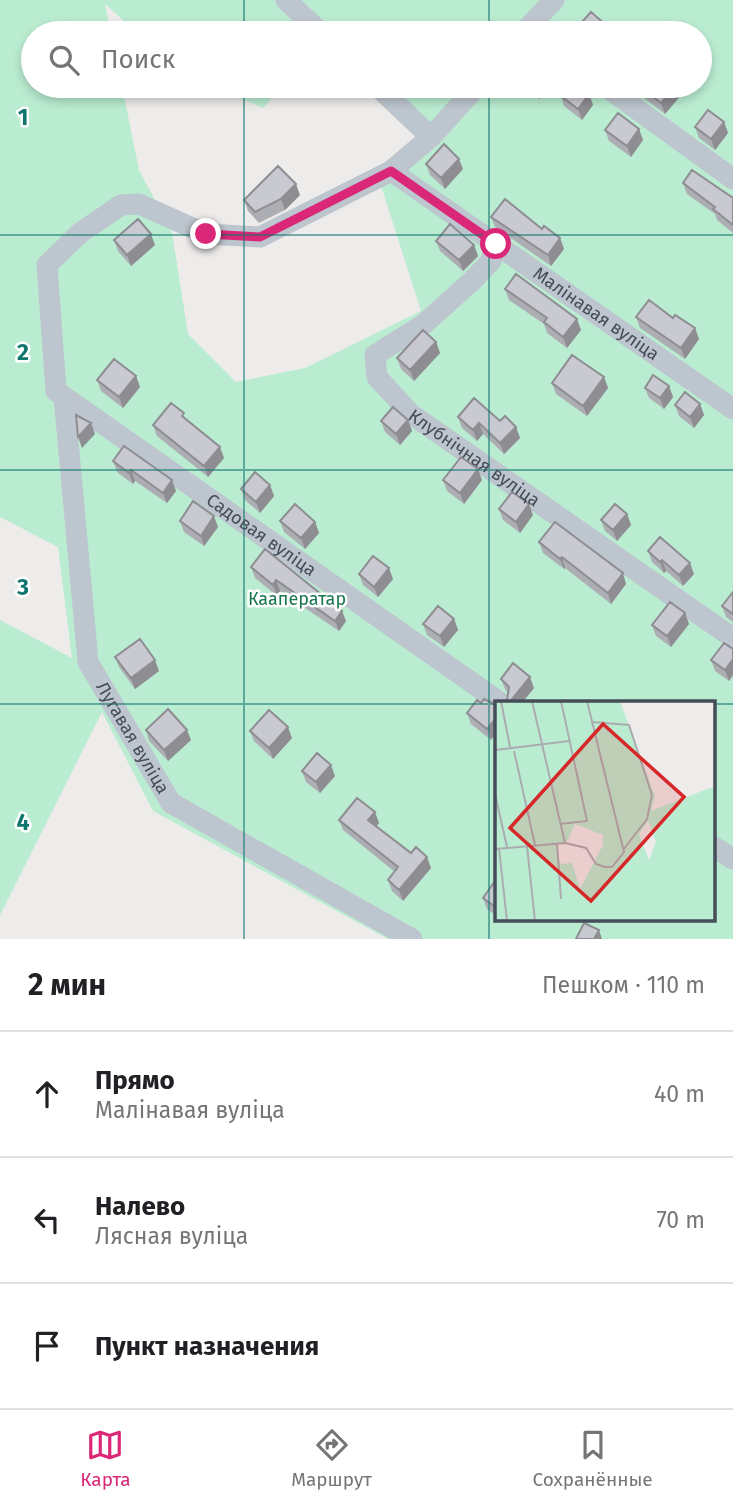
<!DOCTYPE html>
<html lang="ru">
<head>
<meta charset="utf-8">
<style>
	:root { --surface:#fff; --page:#f6f6f6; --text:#202124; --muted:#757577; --line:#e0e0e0; --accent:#db2777 }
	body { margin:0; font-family:"Fira Sans",sans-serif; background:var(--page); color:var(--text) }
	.stop { position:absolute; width:21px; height:21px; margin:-16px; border:5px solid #db2777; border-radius:50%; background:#fff }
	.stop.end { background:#db2777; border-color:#fff; box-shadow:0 2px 7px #0008 }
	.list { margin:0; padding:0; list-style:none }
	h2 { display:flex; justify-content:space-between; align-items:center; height:91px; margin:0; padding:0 28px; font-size:30px }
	h2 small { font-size:23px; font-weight:400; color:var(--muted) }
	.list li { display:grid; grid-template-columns:46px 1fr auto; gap:21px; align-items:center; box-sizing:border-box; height:126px; padding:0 28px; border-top:2px solid var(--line) }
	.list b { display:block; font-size:26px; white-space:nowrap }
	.list p { margin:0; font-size:23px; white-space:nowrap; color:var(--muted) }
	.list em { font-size:23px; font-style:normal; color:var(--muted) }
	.icon { flex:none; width:38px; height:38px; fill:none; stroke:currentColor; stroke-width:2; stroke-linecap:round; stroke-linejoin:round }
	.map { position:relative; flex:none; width:733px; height:939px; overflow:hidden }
	.search { position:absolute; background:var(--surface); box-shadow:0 4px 10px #0003; left:21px; right:21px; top:21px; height:77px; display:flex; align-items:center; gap:18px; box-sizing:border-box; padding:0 24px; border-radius:38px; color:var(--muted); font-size:26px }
	.sheet { height:469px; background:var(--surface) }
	nav { display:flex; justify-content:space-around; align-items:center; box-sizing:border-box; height:98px; border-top:2px solid var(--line); background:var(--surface); font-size:19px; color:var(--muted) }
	nav a { display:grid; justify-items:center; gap:4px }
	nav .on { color:var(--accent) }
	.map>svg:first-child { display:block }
</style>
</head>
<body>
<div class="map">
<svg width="733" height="939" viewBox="0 0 733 939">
	<rect width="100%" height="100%" fill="#eeeceb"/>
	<path fill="#baecd1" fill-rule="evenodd" d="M 0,0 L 733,0 L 733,939 L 388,939 L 153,811 L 102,712 L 0,915 L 0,620 L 72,658 L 58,547 L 0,517 ZM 105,4 L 137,33 L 700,33 L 700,86 L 370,86 L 423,131 L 376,170 L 421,311 L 305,368 L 236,382 L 188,334 L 172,232 L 139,170 L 122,86 L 33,86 L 33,33 L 111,33 ZM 497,703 L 714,703 L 714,920 L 497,920 Z
		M 213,86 L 282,86 L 263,108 Z"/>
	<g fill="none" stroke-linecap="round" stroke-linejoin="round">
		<g stroke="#bdc5ce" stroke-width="21">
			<path d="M 286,0 L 321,33"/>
			<path d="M 523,33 L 554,0"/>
			<path d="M 377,86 L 431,137"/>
			<path id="s1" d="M 477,86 L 431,137 L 391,171 L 260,237 L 206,234 L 139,204 L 121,205 L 80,233 L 47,265 L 56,391 L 501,703"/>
			<path d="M 605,86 L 733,179"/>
			<path id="s2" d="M 391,171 L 733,409"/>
			<path id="s3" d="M 496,244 L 491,261 L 472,281 L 424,324 L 375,355 L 377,377 L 411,414 L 733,638"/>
			<path id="s4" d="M 64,397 L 88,662 L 171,803 L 412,939"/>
			<path d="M 714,847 L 733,859"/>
		</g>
	</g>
	<path fill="#adaeb4" d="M 524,86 L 550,86 L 539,99 Z
		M 628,86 L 679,86 L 682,94 L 665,114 Z
		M 589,94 L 593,105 L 582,120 L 564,106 L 561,96 Z
		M 724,122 L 728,133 L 715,150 L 699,138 L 695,127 Z
		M 639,129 L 643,140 L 631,157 L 609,141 L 605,130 Z
		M 426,164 L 463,169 L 445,189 L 430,175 Z
		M 683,183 L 733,198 L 733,233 L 717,220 L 715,214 L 687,194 Z
		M 300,195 L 285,210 L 259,223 L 248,211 L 244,200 Z
		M 491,217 L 560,238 L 564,249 L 551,266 L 495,227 Z
		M 114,240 L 155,245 L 131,266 L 118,251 Z
		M 436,241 L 474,245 L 478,256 L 463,271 L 440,251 Z
		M 505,289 L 581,330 L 567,348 L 547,333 L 544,324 L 509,300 Z
		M 636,317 L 673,318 L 695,328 L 699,339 L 685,359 L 640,328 Z
		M 436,342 L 440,353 L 414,381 L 401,369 L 397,358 Z
		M 136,376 L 140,387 L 123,408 L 101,391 L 97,380 Z
		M 604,377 L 608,388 L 587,416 L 556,394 L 552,383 Z
		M 669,386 L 673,397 L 664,409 L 649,398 L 645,388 Z
		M 700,404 L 704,415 L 694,428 L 679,416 L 675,405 Z
		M 458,417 L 500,421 L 516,427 L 520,438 L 504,454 L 483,434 L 477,441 L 462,428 Z
		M 187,420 L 224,458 L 208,477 L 157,436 L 153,425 Z
		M 408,420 L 412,431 L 400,445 L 385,432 L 381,421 Z
		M 113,461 L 176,491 L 167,503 L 135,481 L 133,484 L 117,472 Z
		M 443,480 L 482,480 L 464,504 L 447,491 Z
		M 270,485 L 274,496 L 260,513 L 245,500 L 241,489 Z
		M 499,509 L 533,515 L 520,533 L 503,520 Z
		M 627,514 L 631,525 L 617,541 L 605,531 L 601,520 Z
		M 180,521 L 218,527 L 204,546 L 184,532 Z
		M 280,521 L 315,522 L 319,533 L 305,549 L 284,532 Z
		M 539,542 L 626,584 L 611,604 L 565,568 L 564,569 L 543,553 Z
		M 265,549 L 346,621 L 339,631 L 280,591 L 277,596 L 255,578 L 251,567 Z
		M 648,551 L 694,574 L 683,586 L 666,571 L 664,573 L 652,562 Z
		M 359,574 L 393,579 L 378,597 L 363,585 Z
		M 733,592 L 733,622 L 726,617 L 722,606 Z
		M 685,613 L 689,624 L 671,647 L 656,636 L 652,625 Z
		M 454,619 L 458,630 L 444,647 L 427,635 L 423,624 Z
		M 733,649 L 733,675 L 729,681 L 715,671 L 711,660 Z
		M 115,657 L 159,671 L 135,689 L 119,667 Z
		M 501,679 L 534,688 L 522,703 L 502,703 L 507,700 L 508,693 L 505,689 Z
		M 477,700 L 491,740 L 471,724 L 467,713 Z
		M 146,730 L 191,740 L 168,761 L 149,741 Z
		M 250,731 L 292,738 L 273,759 L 254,741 Z
		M 302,771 L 335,776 L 320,793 L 306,782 Z
		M 375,812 L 379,823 L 376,826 L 431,868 L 403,901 L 392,891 L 388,880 L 395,872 L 343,830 L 339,820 Z
		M 497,882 L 497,916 L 487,909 L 483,898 Z"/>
	<path fill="#8d8d92" d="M 606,25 L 609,33 L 598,33 Z
		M 537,86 L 550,86 L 539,99 L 535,88 Z
		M 676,86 L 679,86 L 682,94 L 665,114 L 661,103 Z
		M 589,94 L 593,105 L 582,120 L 578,109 Z
		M 724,122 L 728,133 L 715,150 L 711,139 Z
		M 639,129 L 643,140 L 631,157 L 627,146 Z
		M 459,159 L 463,169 L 445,189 L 441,178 Z
		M 296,184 L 300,195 L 285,210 L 281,199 Z
		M 151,234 L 155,245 L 131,266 L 127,255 Z
		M 560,238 L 564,249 L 551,266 L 548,255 Z
		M 474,245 L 478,256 L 463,271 L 459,260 Z
		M 577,319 L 581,330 L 567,348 L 563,337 Z
		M 695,328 L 699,339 L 685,359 L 681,348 Z
		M 436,342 L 440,353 L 414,381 L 410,370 Z
		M 136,376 L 140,387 L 123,408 L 119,397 Z
		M 604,377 L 608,388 L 587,416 L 583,406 Z
		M 669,386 L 673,397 L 664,409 L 660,398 Z
		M 700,404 L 704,415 L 694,428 L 690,417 Z
		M 408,420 L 412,431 L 400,445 L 396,434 Z
		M 91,423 L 95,434 L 82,448 L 78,437 Z
		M 479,423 L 483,434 L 477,441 L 473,430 Z
		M 516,427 L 520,438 L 504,454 L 500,443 Z
		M 220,447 L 224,458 L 208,477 L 204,466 Z
		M 478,469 L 482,480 L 464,504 L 460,493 Z
		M 131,470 L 135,481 L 133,484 L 129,473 Z
		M 172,480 L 176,491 L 167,503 L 163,493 Z
		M 270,485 L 274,496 L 260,513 L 256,502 Z
		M 529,504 L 533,515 L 520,533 L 516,522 Z
		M 627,514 L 631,525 L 617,541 L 613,530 Z
		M 214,516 L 218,527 L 204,546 L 201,536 Z
		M 315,522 L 319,533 L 305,549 L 301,538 Z
		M 562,557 L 565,568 L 564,569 L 560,559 Z
		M 662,560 L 666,571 L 664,573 L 660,562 Z
		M 690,563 L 694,574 L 683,586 L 679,575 Z
		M 389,568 L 393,579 L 378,597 L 374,587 Z
		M 623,573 L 626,584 L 611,604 L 608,593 Z
		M 276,580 L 280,591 L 277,596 L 273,585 Z
		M 342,611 L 346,621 L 339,631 L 335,621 Z
		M 685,613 L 689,624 L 671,647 L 667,636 Z
		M 454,619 L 458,630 L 444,647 L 440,636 Z
		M 733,659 L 733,675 L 729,681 L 725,670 Z
		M 155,660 L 159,671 L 135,689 L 131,678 Z
		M 530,677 L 534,688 L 522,703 L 509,703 Z
		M 497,717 L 497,732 L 491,740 L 487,729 Z
		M 288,727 L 292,738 L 273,759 L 269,748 Z
		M 187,730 L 191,740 L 168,761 L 164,750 Z
		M 331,765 L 335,776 L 320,793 L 316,782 Z
		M 375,812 L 379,823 L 372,831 L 368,820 Z
		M 427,857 L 431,868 L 403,901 L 399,890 Z
		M 599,930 L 602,939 L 594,939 Z"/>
	<path fill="#c9cad1" stroke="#8d8d92" stroke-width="2" d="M 591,12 L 606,25 L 598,33 L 572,33 Z
		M 568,86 L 578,86 L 589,94 L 578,109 L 561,96 Z
		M 639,86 L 676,86 L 661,103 Z
		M 708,110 L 724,122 L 711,139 L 695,127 Z
		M 618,113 L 639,129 L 627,146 L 605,130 Z
		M 444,144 L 459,159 L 441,178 L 426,164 Z
		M 278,166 L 296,184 L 281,199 L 255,212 L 244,200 Z
		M 692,170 L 733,198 L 733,225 L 713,209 L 715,207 L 683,183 Z
		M 505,199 L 542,229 L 544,226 L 560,238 L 548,255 L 491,217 Z
		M 138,219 L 151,234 L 127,255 L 114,240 Z
		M 450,224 L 474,245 L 459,260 L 436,241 Z
		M 516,274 L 577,319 L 563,337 L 544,322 L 547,318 L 505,289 Z
		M 649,300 L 673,318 L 675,315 L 695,328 L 681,348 L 636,317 Z
		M 423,330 L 436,342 L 410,370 L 397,358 Z
		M 572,355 L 604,377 L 583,406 L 552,383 Z
		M 114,359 L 136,376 L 119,397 L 97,380 Z
		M 653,375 L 669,386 L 660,398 L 645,388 Z
		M 685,392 L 700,404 L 690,417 L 675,405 Z
		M 474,398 L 500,421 L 505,416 L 516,427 L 500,443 L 479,423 L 473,430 L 458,417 Z
		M 171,403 L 184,413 L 182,416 L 220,447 L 204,466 L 153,425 Z
		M 393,407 L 408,420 L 396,434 L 381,421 Z
		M 76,415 L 91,423 L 78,437 Z
		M 124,446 L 172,480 L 163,493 L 131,470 L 129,473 L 113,461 Z
		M 461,457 L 478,469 L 460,493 L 443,480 Z
		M 255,472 L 270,485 L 256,502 L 241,489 Z
		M 512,492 L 529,504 L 516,522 L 499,509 Z
		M 193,501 L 214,516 L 201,536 L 180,521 Z
		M 295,504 L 315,522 L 301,538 L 280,521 Z
		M 615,504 L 627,514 L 613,530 L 601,520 Z
		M 555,522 L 623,573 L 608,593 L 562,557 L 560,559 L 539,542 Z
		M 660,537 L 690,563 L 679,575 L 662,560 L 660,562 L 648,551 Z
		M 265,549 L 342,611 L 335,621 L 276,580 L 273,585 L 251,567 Z
		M 373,556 L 389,568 L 374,587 L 359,574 Z
		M 733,592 L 733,614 L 722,606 Z
		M 670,602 L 685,613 L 667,636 L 652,625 Z
		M 438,606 L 454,619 L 440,636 L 423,624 Z
		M 140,639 L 155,660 L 131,678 L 115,657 Z
		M 724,643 L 733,649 L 733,659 L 725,670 L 711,660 Z
		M 513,663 L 530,677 L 509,703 L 502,703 L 507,700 L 509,687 L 501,679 Z
		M 484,699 L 497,705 L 497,717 L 487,729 L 467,713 L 477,700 L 481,703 Z
		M 168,709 L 187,730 L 164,750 L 146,730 Z
		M 269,710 L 288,727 L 269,748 L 250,731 Z
		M 317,753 L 331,765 L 316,782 L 302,771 Z
		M 357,798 L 375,812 L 368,820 L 411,853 L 416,847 L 427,857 L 399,890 L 388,880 L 398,867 L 339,820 Z
		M 495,881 L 497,882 L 497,908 L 483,898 Z
		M 584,923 L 599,930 L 594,939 L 576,939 Z"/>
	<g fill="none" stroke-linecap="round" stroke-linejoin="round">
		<path stroke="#db2777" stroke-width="9" d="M 206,234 L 260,237 L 391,171 L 496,244"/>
	</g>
	<path fill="none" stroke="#0f766e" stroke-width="2" stroke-opacity="0.55" d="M 244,0 L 244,33M 489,0 L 489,33M 244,86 L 244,939M 489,86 L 489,939M 0,235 L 733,235M 0,470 L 733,470M 0,704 L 497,704M 714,704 L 733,704"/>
	<g text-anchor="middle" stroke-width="5" stroke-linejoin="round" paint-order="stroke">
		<g font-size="18" fill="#454d58" stroke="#fff">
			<text dy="6" stroke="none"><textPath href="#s2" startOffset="250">Малінавая вуліца</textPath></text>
			<text dy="6" stroke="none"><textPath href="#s3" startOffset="317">Клубнічная вуліца</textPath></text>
			<text dy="6" stroke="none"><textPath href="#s1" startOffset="886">Садовая вуліца</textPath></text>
			<text dy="6" stroke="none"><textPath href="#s4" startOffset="354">Лугавая вуліца</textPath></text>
		</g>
		<g font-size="18" fill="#19764f" stroke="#fff">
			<text x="297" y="605">Кааператар</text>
		</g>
	</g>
	<g transform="translate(495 701)">
		<rect width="220" height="220" fill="#eeeceb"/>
		<path d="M 0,0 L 125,0 L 160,95 L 156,110 L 220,85 L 220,220 L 0,220 ZM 153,120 L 161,141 L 154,159 L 144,133 ZM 80,123 L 108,134 L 108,144 L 85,188 L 77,162 L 65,163 L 62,143 L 71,143 Z" fill="#baecd1" fill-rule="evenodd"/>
		<path fill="none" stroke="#aaacb0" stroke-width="2" d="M 6,0 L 15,46M 37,0 L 70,142M 97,21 L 134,24 L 157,94 L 152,118 L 128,149M 0,49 L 74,40M 19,50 L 40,144M 0,93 L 12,146M 65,123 L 92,120 L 66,0M 62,142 L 66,198M 32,145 L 40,220M 4,147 L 12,220M 0,148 L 70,142 L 91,147 L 101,163 L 110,166 L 117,166 L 129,151 L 92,0"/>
		<path fill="#d62828" fill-opacity="0.15" stroke="#d62828" stroke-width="3.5" d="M 108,23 L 189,96 L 96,200 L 15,127 Z"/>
		<rect width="220" height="220" fill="none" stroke="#454d58" stroke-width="3.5"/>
	</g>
	<g font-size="23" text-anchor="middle" font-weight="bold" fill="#0f766e" stroke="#fff" stroke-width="5" stroke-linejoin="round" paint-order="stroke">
		<text x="23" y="125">1</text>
		<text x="23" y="360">2</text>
		<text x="23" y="595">3</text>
		<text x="23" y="830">4</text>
	</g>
</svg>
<div class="stop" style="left:496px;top:244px"></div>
<div class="stop end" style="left:206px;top:234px"></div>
<div class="search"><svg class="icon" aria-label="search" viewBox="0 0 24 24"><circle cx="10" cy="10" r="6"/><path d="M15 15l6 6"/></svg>Поиск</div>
</div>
<section class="sheet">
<h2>2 мин<small>Пешком · 110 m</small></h2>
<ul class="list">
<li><svg class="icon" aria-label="ahead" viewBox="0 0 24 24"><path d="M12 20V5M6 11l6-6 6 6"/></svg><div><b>Прямо</b><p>Малінавая вуліца</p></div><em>40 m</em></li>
<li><svg class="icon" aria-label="left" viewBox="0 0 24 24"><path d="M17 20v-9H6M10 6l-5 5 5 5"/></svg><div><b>Налево</b><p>Лясная вуліца</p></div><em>70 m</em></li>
<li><svg class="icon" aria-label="arrive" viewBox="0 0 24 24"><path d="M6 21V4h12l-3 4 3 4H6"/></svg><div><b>Пункт назначения</b></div></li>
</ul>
</section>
<nav>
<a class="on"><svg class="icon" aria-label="map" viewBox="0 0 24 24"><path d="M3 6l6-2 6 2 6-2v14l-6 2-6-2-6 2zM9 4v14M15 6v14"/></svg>Карта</a>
<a><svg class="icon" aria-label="directions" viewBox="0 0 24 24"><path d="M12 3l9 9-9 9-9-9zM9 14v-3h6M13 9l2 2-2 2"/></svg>Маршрут</a>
<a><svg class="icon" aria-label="saved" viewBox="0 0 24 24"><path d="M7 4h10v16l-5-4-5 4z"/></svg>Сохранённые</a>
</nav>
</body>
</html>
